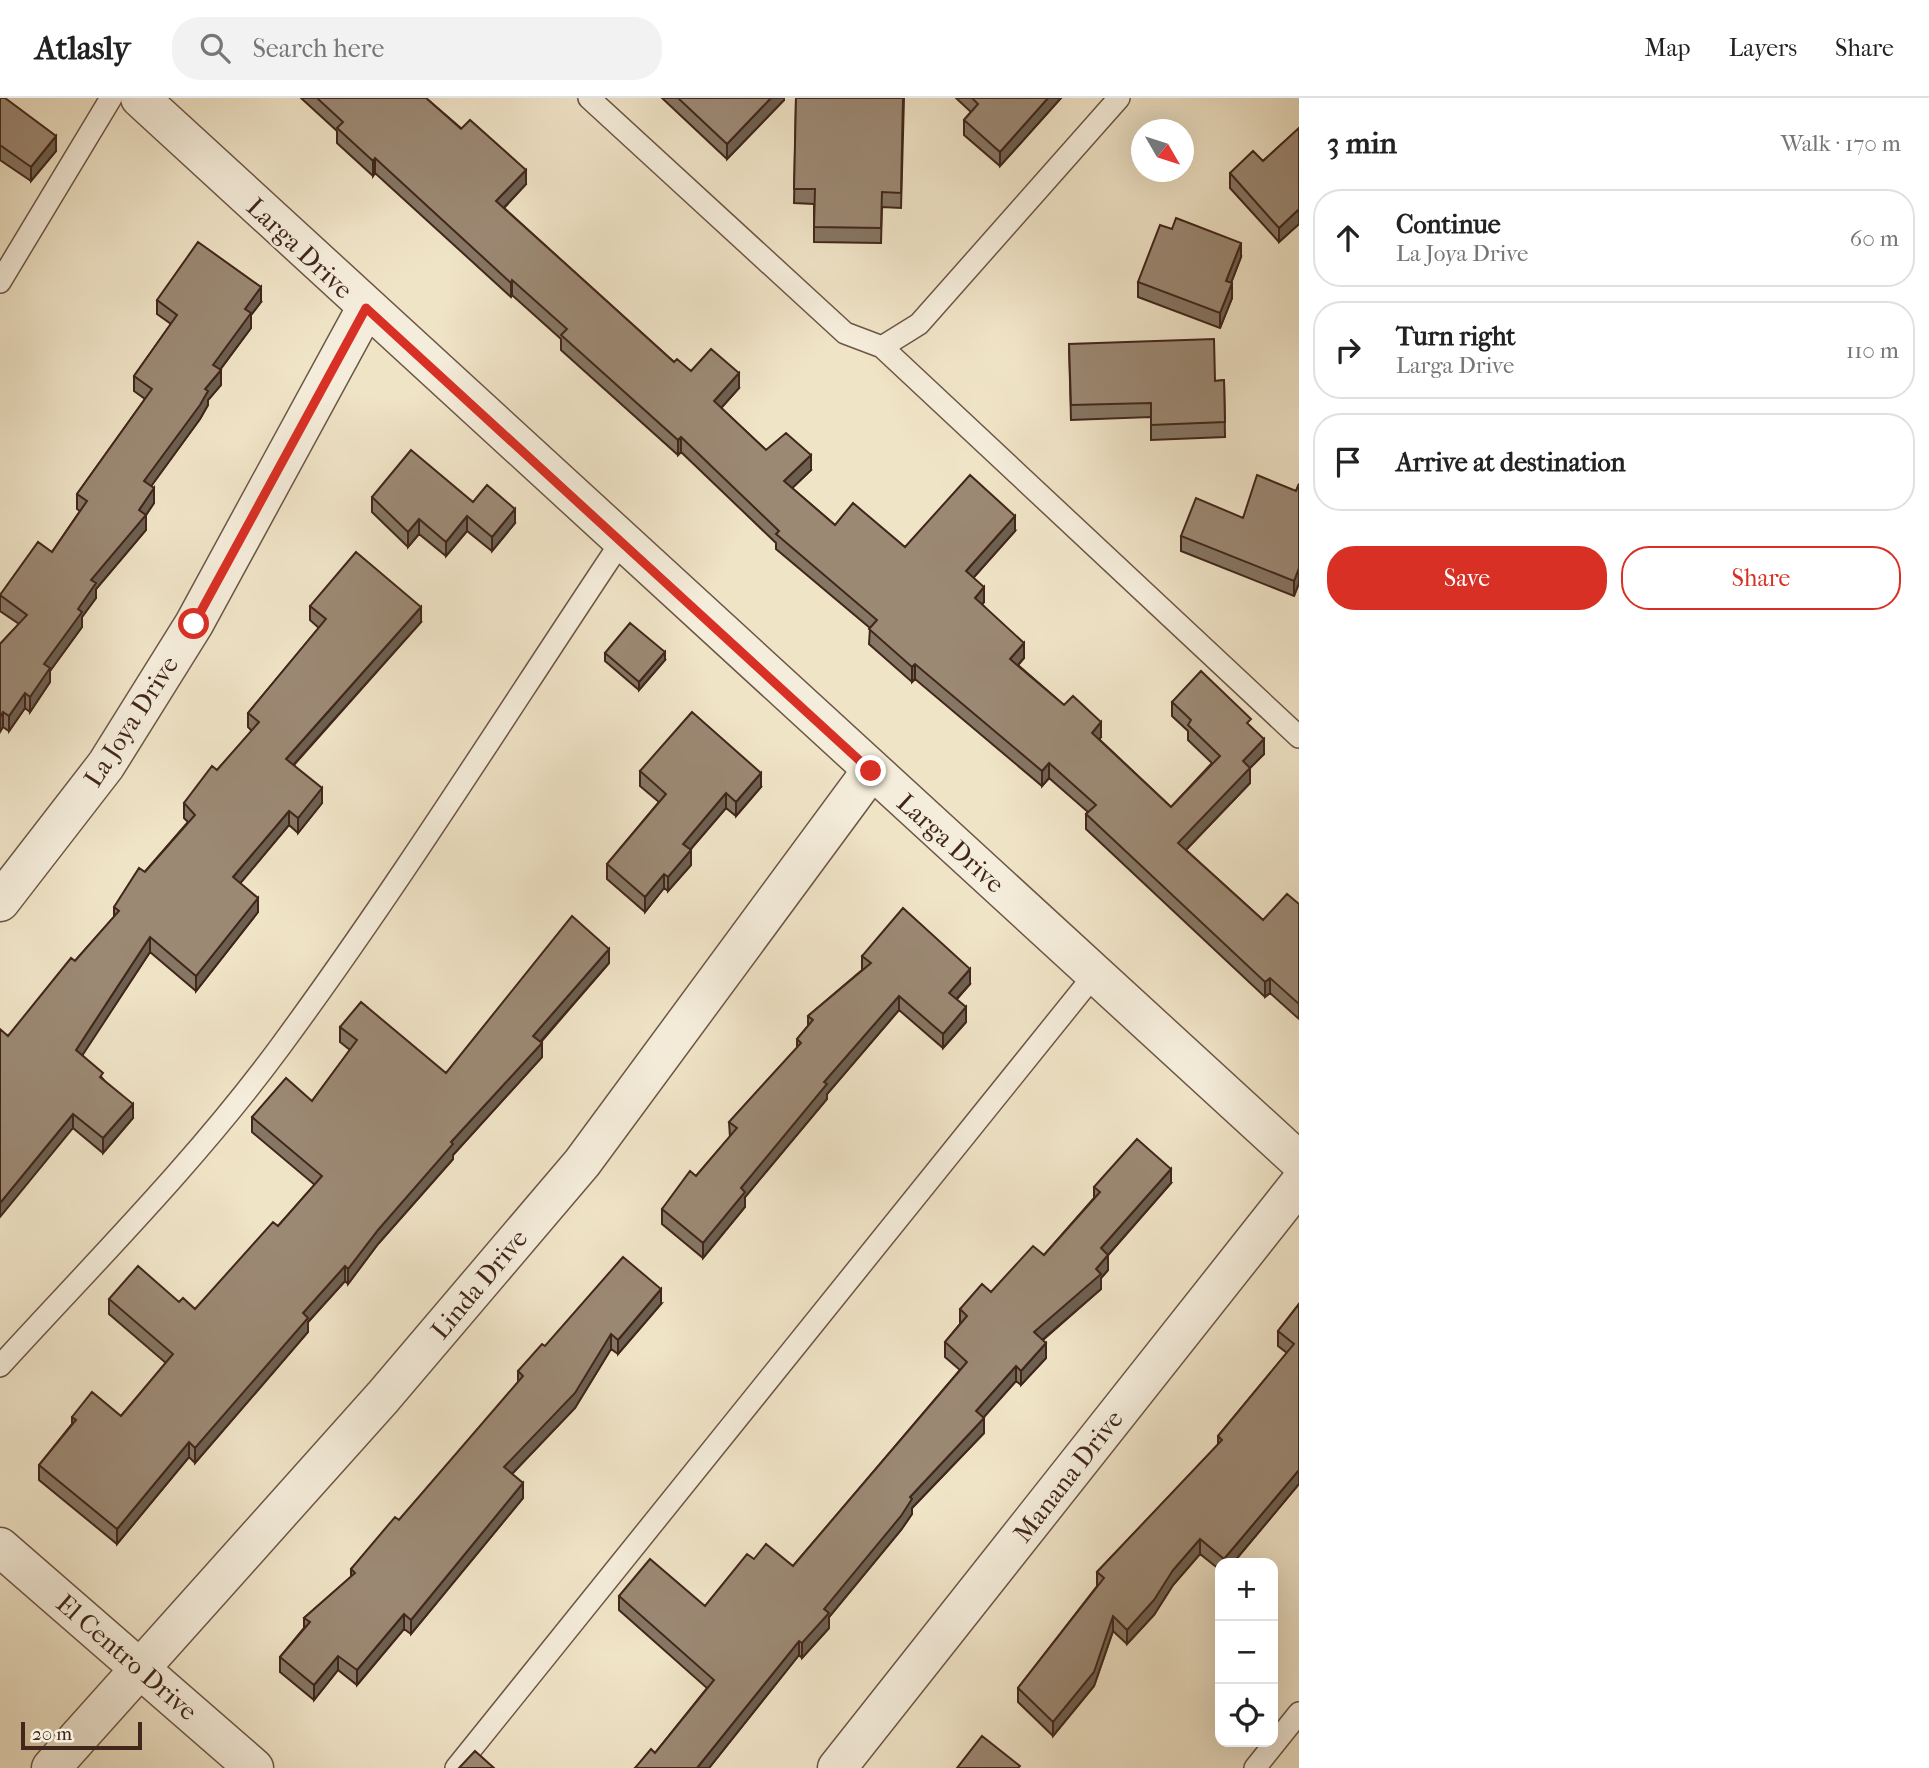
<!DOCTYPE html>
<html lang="en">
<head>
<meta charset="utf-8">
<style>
	:root { --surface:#fff; --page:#f2f2f2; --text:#222; --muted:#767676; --line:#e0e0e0; --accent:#d93025 }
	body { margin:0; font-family:"IM FELL French Canon",serif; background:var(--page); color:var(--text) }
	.controls { position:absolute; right:21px; bottom:21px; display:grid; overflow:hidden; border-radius:14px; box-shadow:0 7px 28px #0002 }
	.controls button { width:63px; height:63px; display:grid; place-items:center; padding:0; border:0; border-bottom:2px solid var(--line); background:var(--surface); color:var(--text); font:35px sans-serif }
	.compass { position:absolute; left:1131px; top:21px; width:63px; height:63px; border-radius:50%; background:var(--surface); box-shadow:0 7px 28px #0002; rotate:129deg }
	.scale { position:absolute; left:21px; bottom:18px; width:121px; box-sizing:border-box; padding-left:7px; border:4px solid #41261b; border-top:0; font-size:19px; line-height:24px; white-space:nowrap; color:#41261b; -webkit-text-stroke:5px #f5eddb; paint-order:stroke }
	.stop { position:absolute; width:21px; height:21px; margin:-16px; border:5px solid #d93025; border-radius:50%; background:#fff }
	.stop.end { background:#d93025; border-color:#fff; box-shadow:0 2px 7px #0008 }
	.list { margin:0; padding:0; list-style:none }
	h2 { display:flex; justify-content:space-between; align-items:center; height:91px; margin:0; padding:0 28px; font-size:30px }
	h2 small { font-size:23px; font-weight:400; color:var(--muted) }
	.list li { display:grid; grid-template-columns:46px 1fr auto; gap:21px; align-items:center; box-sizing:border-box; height:98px; margin:0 14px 14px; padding:0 14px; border:2px solid var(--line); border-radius:28px }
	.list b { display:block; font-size:26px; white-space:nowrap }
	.list p { margin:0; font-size:23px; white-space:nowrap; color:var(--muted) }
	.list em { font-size:23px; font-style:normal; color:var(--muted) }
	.actions { display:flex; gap:14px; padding:21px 28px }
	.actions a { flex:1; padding:16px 0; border:2px solid var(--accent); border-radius:28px; text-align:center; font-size:24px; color:var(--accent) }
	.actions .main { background:var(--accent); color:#fff }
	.icon { flex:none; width:38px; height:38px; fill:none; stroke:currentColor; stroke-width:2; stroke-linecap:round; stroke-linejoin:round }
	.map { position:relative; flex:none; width:1299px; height:1670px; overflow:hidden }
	header { display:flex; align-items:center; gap:42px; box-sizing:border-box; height:98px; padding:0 35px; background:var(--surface); border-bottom:2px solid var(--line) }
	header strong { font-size:33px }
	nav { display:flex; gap:38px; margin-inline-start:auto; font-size:24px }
	.search { width:490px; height:63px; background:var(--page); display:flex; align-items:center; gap:18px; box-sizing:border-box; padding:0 24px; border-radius:28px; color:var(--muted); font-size:26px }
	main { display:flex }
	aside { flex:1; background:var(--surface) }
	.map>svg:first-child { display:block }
</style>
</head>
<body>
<header>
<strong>Atlasly</strong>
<div class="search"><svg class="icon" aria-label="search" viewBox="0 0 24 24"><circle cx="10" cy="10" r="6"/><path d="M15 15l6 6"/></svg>Search here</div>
<nav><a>Map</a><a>Layers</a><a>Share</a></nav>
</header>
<main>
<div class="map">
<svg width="1299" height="1670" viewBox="0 0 1299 1670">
	<rect width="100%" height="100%" fill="#f0e4c7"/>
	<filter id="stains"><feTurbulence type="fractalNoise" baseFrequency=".00286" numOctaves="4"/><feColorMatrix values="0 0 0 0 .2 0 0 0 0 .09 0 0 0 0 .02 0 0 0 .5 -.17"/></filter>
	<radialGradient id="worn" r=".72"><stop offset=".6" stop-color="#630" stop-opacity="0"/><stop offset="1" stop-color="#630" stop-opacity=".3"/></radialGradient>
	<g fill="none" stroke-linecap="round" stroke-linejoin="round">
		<defs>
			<path id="service" d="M 589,0 L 845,235 L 882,249 L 919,226 L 1119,0
				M 0,184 L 111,0
				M 882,249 L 1299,639
				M 0,1268 C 95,1164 196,1063 280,949 C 400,786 508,613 621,444
				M 456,1670 L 1095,876
				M 1255,1670 L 1299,1615"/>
			<path id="minor" d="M 0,804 L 106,667 L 194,526 L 366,210
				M 0,1449 L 254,1670
				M 51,1670 L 383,1299 L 582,1065 L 871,673
				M 837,1670 L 1299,1086"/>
			<path id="tertiary" d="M 140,0 L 1299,1063"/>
		</defs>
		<use href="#service" stroke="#6d5646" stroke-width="24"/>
		<use href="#minor" stroke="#6d5646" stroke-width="41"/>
		<use href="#tertiary" stroke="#6d5646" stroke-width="41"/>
		<use href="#service" stroke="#f5eddb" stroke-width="21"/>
		<use href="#minor" stroke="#f5eddb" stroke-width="38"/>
		<use href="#tertiary" stroke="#f5eddb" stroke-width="38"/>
	</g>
	<path fill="#867664" stroke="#41261b" stroke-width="2" d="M 0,0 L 56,53 L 31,83 L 0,62 Z
		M 301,0 L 426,0 L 526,86 L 504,110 L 674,264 L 691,273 L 739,290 L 721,310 L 766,352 L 811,372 L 792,390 L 835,427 L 905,449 L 1015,433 L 973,480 L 984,504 L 982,506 L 1024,560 L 1018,567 L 1101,639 L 1099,641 L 1171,709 L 1212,665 L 1188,642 L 1188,633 L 1172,618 L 1172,604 L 1251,629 L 1264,656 L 1250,670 L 1250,685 L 1186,752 L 1263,822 L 1299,806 L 1299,921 L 1270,895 L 1265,899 L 1086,731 L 1086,716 L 1088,714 L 1049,680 L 1042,688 L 915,581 L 912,584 L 869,546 L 870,530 L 776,451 L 776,445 L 681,354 L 678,357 L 561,252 L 561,241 L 512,197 L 511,199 L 375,75 L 373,78 L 337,45 L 337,33 Z
		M 662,0 L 784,0 L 784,2 L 727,61 Z
		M 796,0 L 904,0 L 901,110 L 882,109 L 881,145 L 814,144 L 814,106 L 794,105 Z
		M 956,0 L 1061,0 L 1000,68 L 964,37 L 964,22 L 971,14 Z
		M 1299,30 L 1299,126 L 1279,144 L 1230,90 L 1230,75 L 1263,63 Z
		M 1241,159 L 1231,185 L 1232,200 L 1220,230 L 1138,199 L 1138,184 Z
		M 157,202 L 261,204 L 251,217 L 251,230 L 220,272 L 221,287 L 208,302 L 208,307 L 200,321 L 151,388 L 154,405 L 146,417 L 146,432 L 96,491 L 96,500 L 82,519 L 82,529 L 50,573 L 50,584 L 30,614 L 25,610 L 9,633 L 3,629 L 0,546 L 19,526 L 0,513 L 0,497 L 52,454 L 80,413 L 77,411 L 77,396 L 145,301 L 134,293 L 134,278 L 171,226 L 157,216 Z
		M 1069,246 L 1215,283 L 1224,282 L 1225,339 L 1151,342 L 1151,319 L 1071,322 Z
		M 1299,386 L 1299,485 L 1294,498 L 1181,453 L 1181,438 L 1243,420 L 1296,393 Z
		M 372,399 L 473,404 L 515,425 L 492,453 L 467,433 L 446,458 L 419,436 L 408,449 L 372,414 Z
		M 310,508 L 421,524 L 294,667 L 322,705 L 298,735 L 289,727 L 240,785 L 258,814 L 196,893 L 150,854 L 82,957 L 103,981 L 133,1020 L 103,1055 L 73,1030 L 8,938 L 114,819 L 114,809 L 188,724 L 184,720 L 184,705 L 217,672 L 252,633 L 248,629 L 248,615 L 319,530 L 310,522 Z
		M 605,555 L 665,562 L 639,592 L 605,563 Z
		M 640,673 L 761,689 L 736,718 L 726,710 L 690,752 L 691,767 L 668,793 L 664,790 L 645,814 L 607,781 L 607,766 L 659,704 L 640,688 Z
		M 862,858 L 970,886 L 957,901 L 966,924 L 943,950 L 899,912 L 827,996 L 827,1001 L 745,1099 L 745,1109 L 703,1160 L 662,1126 L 662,1111 L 696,1078 L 730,1039 L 729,1024 L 797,950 L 797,941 L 808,928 L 808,918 L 862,872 Z
		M 609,865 L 541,944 L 542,959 L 453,1057 L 453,1061 L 378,1146 L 348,1186 L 345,1183 L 308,1224 L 308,1234 L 195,1365 L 189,1359 L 117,1446 L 39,1382 L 39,1367 L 72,1326 L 72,1319 L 121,1318 L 166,1265 L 109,1216 L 109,1201 L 179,1204 L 195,1211 L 278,1128 L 315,1087 L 252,1034 L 252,1019 L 312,1003 L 350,952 L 340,944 L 340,929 L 446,975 Z
		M 1171,1085 L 1108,1157 L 1108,1172 L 1101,1180 L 1101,1191 L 1043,1242 L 1046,1260 L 1021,1287 L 1016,1283 L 983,1319 L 984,1335 L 912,1410 L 912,1416 L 901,1432 L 829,1519 L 829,1530 L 802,1560 L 799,1557 L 709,1670 L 635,1670 L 655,1655 L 707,1590 L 619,1512 L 619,1498 L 705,1508 L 754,1461 L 793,1468 L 960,1272 L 945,1259 L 945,1244 L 960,1226 L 960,1211 L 991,1194 L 1044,1157 L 1094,1100 L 1094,1089 Z
		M 661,1206 L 618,1256 L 611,1251 L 575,1310 L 512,1376 L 523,1400 L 411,1536 L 404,1531 L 357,1587 L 338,1572 L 314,1602 L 280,1574 L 280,1559 L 304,1530 L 304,1520 L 351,1479 L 351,1471 L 399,1422 L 518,1285 L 518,1273 L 545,1248 Z
		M 1299,1206 L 1299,1386 L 1233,1465 L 1220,1465 L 1220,1472 L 1200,1456 L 1173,1487 L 1154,1517 L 1127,1546 L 1113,1533 L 1094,1588 L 1053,1638 L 1018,1604 L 1018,1590 L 1097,1488 L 1097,1474 L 1218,1347 L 1218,1338 L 1287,1255 L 1278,1248 L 1278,1233 Z"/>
	<path fill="#6d6051" stroke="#41261b" stroke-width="2" d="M 771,0 L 784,0 L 784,2 L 727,61 L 727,46 Z
		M 1048,0 L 1061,0 L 1000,68 L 1000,54 Z
		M 56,38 L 56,53 L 31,83 L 31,69 Z
		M 375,60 L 375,75 L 373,78 L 373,63 Z
		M 526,72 L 526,86 L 496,118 L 496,103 Z
		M 1299,111 L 1299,126 L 1279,144 L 1279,130 Z
		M 1241,145 L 1241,159 L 1226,198 L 1226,183 Z
		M 512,182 L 512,197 L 511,199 L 511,185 Z
		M 1232,185 L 1232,200 L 1220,230 L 1220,215 Z
		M 261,189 L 261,204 L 251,217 L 251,230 L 213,281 L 213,267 L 245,211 Z
		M 221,272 L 221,287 L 208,302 L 208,307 L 200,321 L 144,398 L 144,383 L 205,291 Z
		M 739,275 L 739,290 L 714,318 L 714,303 Z
		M 681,339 L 681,354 L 678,357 L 678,342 Z
		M 811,357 L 811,372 L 784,398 L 784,383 Z
		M 154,390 L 154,405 L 146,417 L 146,432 L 96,491 L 96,500 L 82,519 L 82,529 L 50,573 L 50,584 L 30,614 L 30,599 L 44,566 L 78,511 L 91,482 Z
		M 515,411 L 515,425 L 492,453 L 492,439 Z
		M 467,418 L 467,433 L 446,458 L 446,444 Z
		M 1015,418 L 1015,433 L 966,488 L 966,473 Z
		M 419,421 L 419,436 L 408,449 L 408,434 Z
		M 1299,470 L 1299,485 L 1294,498 L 1294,483 Z
		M 984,489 L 984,504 L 975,514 L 975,500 Z
		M 421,509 L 421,524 L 286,675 L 286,661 Z
		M 1024,545 L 1024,560 L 1010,576 L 1010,561 Z
		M 665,554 L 665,562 L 639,592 L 639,584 Z
		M 915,566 L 915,581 L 912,584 L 912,569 Z
		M 25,595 L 25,610 L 9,633 L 9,618 Z
		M 3,614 L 3,629 L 0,634 L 0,619 Z
		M 1101,624 L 1101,639 L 1092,649 L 1092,635 Z
		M 1264,641 L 1264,656 L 1250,670 L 1250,685 L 1178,760 L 1178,745 L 1243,663 Z
		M 1049,665 L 1049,680 L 1042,688 L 1042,673 Z
		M 761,675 L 761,689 L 736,718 L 736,704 Z
		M 322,690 L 322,705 L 298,735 L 298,720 Z
		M 726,695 L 726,710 L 683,760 L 683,746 Z
		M 289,713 L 289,727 L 233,794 L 233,779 Z
		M 691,752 L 691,767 L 668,793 L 668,779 Z
		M 664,776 L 664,790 L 645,814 L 645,799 Z
		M 258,800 L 258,814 L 196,893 L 196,878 Z
		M 150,839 L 150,854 L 76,967 L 76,952 Z
		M 609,851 L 609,865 L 533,952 L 533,938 Z
		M 970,871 L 970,886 L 949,909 L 949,895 Z
		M 1270,880 L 1270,895 L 1265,899 L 1265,884 Z
		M 899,898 L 899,912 L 827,996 L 827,1001 L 745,1099 L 745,1109 L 703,1160 L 703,1145 L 741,1090 L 824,984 Z
		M 966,909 L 966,924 L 943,950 L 943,936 Z
		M 542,945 L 542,959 L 453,1057 L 453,1061 L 378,1146 L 348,1186 L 348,1171 L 378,1132 L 451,1044 Z
		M 133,1006 L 133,1020 L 103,1055 L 103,1040 Z
		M 73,1016 L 73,1030 L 0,1119 L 0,1105 Z
		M 1171,1071 L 1171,1085 L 1101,1165 L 1101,1150 Z
		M 1108,1157 L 1108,1172 L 1101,1180 L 1101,1191 L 1034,1249 L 1034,1234 L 1096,1171 Z
		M 345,1168 L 345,1183 L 308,1224 L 308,1234 L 195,1365 L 195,1350 L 303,1215 Z
		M 661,1191 L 661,1206 L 618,1256 L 618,1242 Z
		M 611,1236 L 611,1251 L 575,1310 L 504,1384 L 504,1369 Z
		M 1046,1245 L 1046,1260 L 1021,1287 L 1021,1273 Z
		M 1016,1268 L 1016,1283 L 976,1328 L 976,1313 Z
		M 984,1320 L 984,1335 L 912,1410 L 912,1416 L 901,1432 L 829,1519 L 829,1530 L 802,1560 L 802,1545 L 824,1511 L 910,1399 Z
		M 189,1344 L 189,1359 L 117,1446 L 117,1431 Z
		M 1299,1372 L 1299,1386 L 1233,1465 L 1224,1465 L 1224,1461 Z
		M 523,1385 L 523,1400 L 411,1536 L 411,1522 Z
		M 1200,1441 L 1200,1456 L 1173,1487 L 1154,1517 L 1127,1546 L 1127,1532 L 1173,1472 Z
		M 404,1516 L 404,1531 L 357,1587 L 357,1572 Z
		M 1113,1518 L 1113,1533 L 1094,1588 L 1053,1638 L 1053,1624 Z
		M 799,1543 L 799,1557 L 709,1670 L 697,1670 Z
		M 338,1558 L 338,1572 L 314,1602 L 314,1587 Z"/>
	<path fill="#9c8974" stroke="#41261b" stroke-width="2" d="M 0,0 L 5,0 L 56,38 L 31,69 L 0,47 Z
		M 317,0 L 426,0 L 461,31 L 470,22 L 526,72 L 496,103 L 674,264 L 677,261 L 691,273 L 711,251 L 739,275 L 714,303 L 766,352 L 786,335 L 811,357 L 784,383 L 835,427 L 853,405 L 905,449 L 970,377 L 1015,418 L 966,473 L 984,489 L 975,500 L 1024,545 L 1010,561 L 1064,607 L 1073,598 L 1101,624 L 1092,635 L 1171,709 L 1220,658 L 1188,627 L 1191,622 L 1172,604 L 1201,573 L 1251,621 L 1247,625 L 1264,641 L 1243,663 L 1250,670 L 1178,745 L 1263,822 L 1287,796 L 1299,806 L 1299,906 L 1270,880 L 1265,884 L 1086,716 L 1096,707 L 1049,665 L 1042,673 L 915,566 L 912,569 L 869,531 L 877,522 L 776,436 L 779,433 L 681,339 L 678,342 L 561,237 L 567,231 L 512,182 L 511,185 L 375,60 L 373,63 L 337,30 L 343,24 Z
		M 678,0 L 771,0 L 727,46 Z
		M 796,0 L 903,0 L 901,95 L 882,94 L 881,130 L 814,129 L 815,91 L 794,91 Z
		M 972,0 L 1048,0 L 1000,54 L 964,22 L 978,6 Z
		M 1299,30 L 1299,111 L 1279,130 L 1230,75 L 1253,53 L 1263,63 Z
		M 1176,120 L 1241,145 L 1226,183 L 1232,185 L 1220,215 L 1138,184 L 1160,127 L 1172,131 Z
		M 198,144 L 261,189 L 245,211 L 251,215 L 213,267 L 221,272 L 205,291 L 208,293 L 200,307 L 144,383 L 154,390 L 139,412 L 146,417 L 91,482 L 96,485 L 78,511 L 82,514 L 44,566 L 50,570 L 30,599 L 25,595 L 9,618 L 3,614 L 0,619 L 0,546 L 27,517 L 0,497 L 38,444 L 52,454 L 87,403 L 77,396 L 152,291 L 134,278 L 177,217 L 157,202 Z
		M 1214,241 L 1215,283 L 1224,282 L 1225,324 L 1151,327 L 1151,305 L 1071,307 L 1069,246 Z
		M 411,352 L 473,404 L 487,387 L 515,411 L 492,439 L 467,418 L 446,444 L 419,421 L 408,434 L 372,399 Z
		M 1257,377 L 1296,393 L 1299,386 L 1299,470 L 1294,483 L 1181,438 L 1196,400 L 1243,420 Z
		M 356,454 L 421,509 L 286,661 L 322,690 L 298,720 L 289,713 L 233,779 L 258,800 L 196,878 L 150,839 L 76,952 L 103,975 L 100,979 L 133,1006 L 103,1040 L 73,1016 L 0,1105 L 0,931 L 8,938 L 71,860 L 75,863 L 119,813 L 114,809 L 139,770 L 145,774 L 195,717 L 184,705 L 212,668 L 217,672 L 259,624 L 248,615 L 326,521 L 310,508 Z
		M 630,525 L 665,554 L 639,584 L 605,555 Z
		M 692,614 L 761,675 L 736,704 L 726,695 L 683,746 L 691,752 L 668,779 L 664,776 L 645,799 L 607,766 L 666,696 L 640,673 Z
		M 903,810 L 970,871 L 949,895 L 966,909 L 943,936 L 899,898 L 824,984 L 827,986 L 741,1090 L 745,1094 L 703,1145 L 662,1111 L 690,1073 L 696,1078 L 737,1030 L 729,1024 L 801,945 L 797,941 L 813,922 L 808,918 L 871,865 L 862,858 Z
		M 572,818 L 609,851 L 533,938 L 542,945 L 451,1044 L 453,1046 L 378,1132 L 348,1171 L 345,1168 L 303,1215 L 308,1220 L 195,1350 L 189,1344 L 117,1431 L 39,1367 L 76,1322 L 72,1319 L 92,1294 L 121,1318 L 173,1256 L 109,1201 L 138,1168 L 179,1204 L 183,1200 L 195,1211 L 273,1124 L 278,1128 L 322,1078 L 252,1019 L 286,980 L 312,1003 L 357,942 L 340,929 L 361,904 L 446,975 Z
		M 1137,1041 L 1171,1071 L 1101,1150 L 1108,1157 L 1096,1171 L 1101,1176 L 1034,1234 L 1046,1245 L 1021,1273 L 1016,1268 L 976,1313 L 984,1320 L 910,1399 L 912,1401 L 901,1418 L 824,1511 L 829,1515 L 802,1545 L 799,1543 L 697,1670 L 635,1670 L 651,1651 L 655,1655 L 714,1582 L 619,1498 L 650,1461 L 705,1508 L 747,1456 L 754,1461 L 766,1446 L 793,1468 L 967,1264 L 945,1244 L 967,1218 L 960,1211 L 982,1186 L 991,1194 L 1033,1148 L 1044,1157 L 1100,1094 L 1094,1089 Z
		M 623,1159 L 661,1191 L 618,1242 L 611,1236 L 575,1295 L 504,1369 L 523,1385 L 411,1522 L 404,1516 L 357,1572 L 338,1558 L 314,1587 L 280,1559 L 310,1524 L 304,1520 L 355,1475 L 351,1471 L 395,1419 L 399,1422 L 523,1278 L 518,1273 L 542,1246 L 545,1248 Z
		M 1299,1206 L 1299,1372 L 1224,1461 L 1200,1441 L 1173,1472 L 1154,1502 L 1127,1532 L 1113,1518 L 1094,1574 L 1053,1624 L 1018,1590 L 1104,1480 L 1097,1474 L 1222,1342 L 1218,1338 L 1294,1246 L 1278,1233 Z
		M 982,1638 L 1020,1668 L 1018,1670 L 957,1670 Z
		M 475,1653 L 494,1670 L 459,1670 Z"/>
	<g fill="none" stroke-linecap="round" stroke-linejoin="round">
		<path stroke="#d93025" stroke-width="9" d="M 194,526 L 366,210 L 871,673"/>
	</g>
	<g text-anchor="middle" stroke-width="5" stroke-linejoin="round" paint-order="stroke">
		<g font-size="26" fill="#41261b" stroke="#f5eddb">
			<text transform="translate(300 150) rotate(43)" y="9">Larga Drive</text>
			<text transform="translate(131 623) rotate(-57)" y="9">La Joya Drive</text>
			<text transform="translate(951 745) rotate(42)" y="9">Larga Drive</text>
			<text transform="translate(479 1186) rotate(-50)" y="9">Linda Drive</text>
			<text transform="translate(1068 1378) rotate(-52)" y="9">Manana Drive</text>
			<text transform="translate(127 1559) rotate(41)" y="9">El Centro Drive</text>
		</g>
	</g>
	<rect width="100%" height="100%" filter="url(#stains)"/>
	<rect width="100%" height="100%" fill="url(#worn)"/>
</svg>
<div class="controls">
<button>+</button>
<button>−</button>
<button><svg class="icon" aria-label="locate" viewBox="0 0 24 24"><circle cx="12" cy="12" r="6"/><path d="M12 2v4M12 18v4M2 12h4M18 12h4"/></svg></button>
</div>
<svg class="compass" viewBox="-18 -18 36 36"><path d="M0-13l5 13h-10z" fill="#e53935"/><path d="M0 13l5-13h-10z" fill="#767676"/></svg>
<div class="scale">20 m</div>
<div class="stop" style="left:194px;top:526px"></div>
<div class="stop end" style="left:871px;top:673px"></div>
</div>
<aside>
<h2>3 min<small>Walk · 170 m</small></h2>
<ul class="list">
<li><svg class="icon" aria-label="ahead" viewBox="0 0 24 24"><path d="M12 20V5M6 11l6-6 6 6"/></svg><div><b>Continue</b><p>La Joya Drive</p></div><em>60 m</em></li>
<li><svg class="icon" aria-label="right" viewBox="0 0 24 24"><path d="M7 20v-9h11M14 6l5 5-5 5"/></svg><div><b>Turn right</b><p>Larga Drive</p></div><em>110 m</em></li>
<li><svg class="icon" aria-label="arrive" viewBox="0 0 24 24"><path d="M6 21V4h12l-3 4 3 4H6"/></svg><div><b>Arrive at destination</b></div></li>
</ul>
<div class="actions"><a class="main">Save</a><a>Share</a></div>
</aside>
</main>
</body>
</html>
